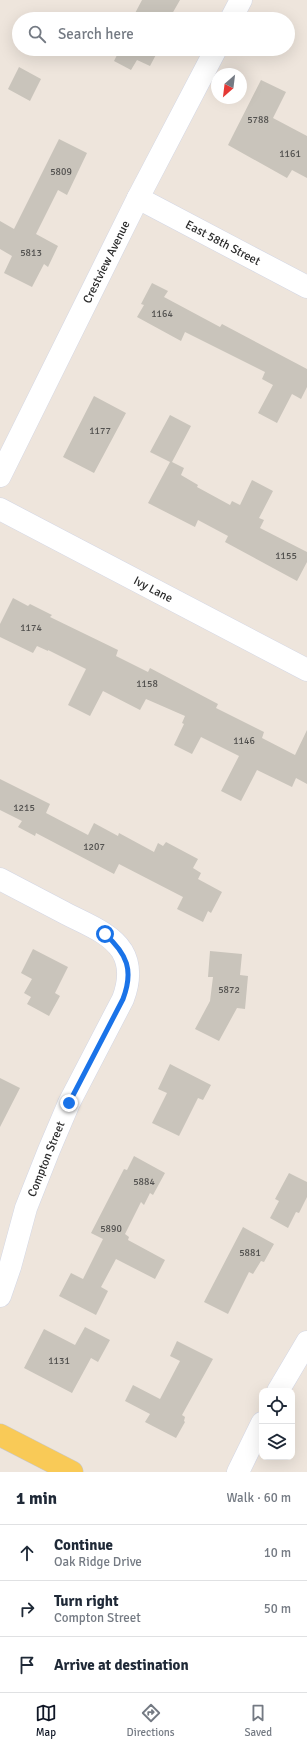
<!DOCTYPE html>
<html lang="en">
<head>
<meta charset="utf-8">
<style>
	:root { --surface:#fff; --page:#f2f2f3; --text:#1f2937; --muted:#747a83; --line:#e0e1e3; --accent:#111827 }
	body { margin:0; font-family:Signika,sans-serif; background:var(--page); color:var(--text) }
	.controls { position:absolute; right:12px; bottom:12px; display:grid; overflow:hidden; border-radius:8px; box-shadow:0 4px 16px #0002 }
	.controls button { width:36px; height:36px; display:grid; place-items:center; padding:0; border:0; border-bottom:1px solid var(--line); background:var(--surface); color:var(--text); font:20px sans-serif }
	.compass { position:absolute; left:211px; top:68px; width:36px; height:36px; border-radius:50%; background:var(--surface); box-shadow:0 4px 16px #0002; rotate:208deg }
	.stop { position:absolute; width:12px; height:12px; margin:-9px; border:3px solid #1a73e8; border-radius:50%; background:#fff }
	.stop.end { background:#1a73e8; border-color:#fff; box-shadow:0 1px 4px #0008 }
	.list { margin:0; padding:0; list-style:none }
	h2 { display:flex; justify-content:space-between; align-items:center; height:52px; margin:0; padding:0 16px; font-size:17px }
	h2 small { font-size:13px; font-weight:400; color:var(--muted) }
	.list li { display:grid; grid-template-columns:26px 1fr auto; gap:12px; align-items:center; box-sizing:border-box; height:56px; padding:0 16px; border-top:1px solid var(--line) }
	.list b { display:block; font-size:15px; white-space:nowrap }
	.list p { margin:0; font-size:13px; white-space:nowrap; color:var(--muted) }
	.list em { font-size:13px; font-style:normal; color:var(--muted) }
	.icon { flex:none; width:22px; height:22px; fill:none; stroke:currentColor; stroke-width:2; stroke-linecap:round; stroke-linejoin:round }
	.map { position:relative; flex:none; width:307px; height:1472px; overflow:hidden }
	.search { position:absolute; background:var(--surface); box-shadow:0 4px 16px #0002; left:12px; right:12px; top:12px; height:44px; display:flex; align-items:center; gap:10px; box-sizing:border-box; padding:0 14px; border-radius:22px; color:var(--muted); font-size:15px }
	.sheet { height:220px; background:var(--surface) }
	nav { display:flex; justify-content:space-around; align-items:center; box-sizing:border-box; height:56px; border-top:1px solid var(--line); background:var(--surface); font-size:11px; color:var(--muted) }
	nav a { display:grid; justify-items:center; gap:2px }
	nav .on { color:var(--accent) }
	.map>svg:first-child { display:block }
</style>
</head>
<body>
<div class="map">
<svg width="307" height="1472" viewBox="0 0 307 1472">
	<rect width="100%" height="100%" fill="#eee5dc"/>
	<path fill="#c9c4bb" d="M 142,0 L 180,0 L 172,14 L 176,16 L 174,19 L 132,19 Z
		M 120,49 L 159,49 L 150,66 L 137,60 L 131,70 L 114,61 Z
		M 19,67 L 41,79 L 30,101 L 8,89 Z
		M 261,80 L 286,92 L 273,118 L 307,136 L 307,178 L 292,170 L 287,178 L 228,145 Z
		M 59,139 L 87,153 L 67,195 L 58,190 L 36,234 L 58,246 L 48,267 L 44,264 L 32,287 L 4,273 L 12,256 L 0,249 L 0,221 L 14,229 Z
		M 152,283 L 168,291 L 164,297 L 220,327 L 222,324 L 307,369 L 307,387 L 301,399 L 292,394 L 277,423 L 258,413 L 273,385 L 262,379 L 265,372 L 185,332 L 181,341 L 137,317 L 144,305 L 141,304 Z
		M 94,396 L 126,413 L 94,473 L 63,457 Z
		M 170,415 L 191,426 L 172,462 L 184,468 L 181,475 L 198,485 L 197,487 L 230,505 L 232,501 L 240,505 L 252,480 L 273,491 L 259,518 L 264,520 L 260,528 L 307,552 L 307,562 L 297,581 L 225,542 L 228,536 L 198,520 L 195,527 L 148,503 L 170,462 L 150,452 Z
		M 13,598 L 28,606 L 30,604 L 52,615 L 50,617 L 118,650 L 116,656 L 148,672 L 150,668 L 218,704 L 216,708 L 264,732 L 262,738 L 295,755 L 307,730 L 307,784 L 296,778 L 292,787 L 257,770 L 241,801 L 221,791 L 239,756 L 201,737 L 192,754 L 174,745 L 184,724 L 182,723 L 185,716 L 146,699 L 140,710 L 103,691 L 90,716 L 68,705 L 86,669 L 48,650 L 48,651 L 37,646 L 33,653 L 0,637 L 0,624 Z
		M 0,779 L 50,804 L 46,813 L 88,835 L 94,823 L 118,836 L 119,833 L 154,852 L 158,843 L 163,846 L 166,842 L 198,859 L 193,868 L 201,873 L 198,879 L 222,892 L 211,913 L 208,911 L 203,922 L 177,909 L 183,897 L 119,864 L 114,874 L 36,833 L 35,836 L 18,827 L 22,821 L 0,810 Z
		M 33,949 L 68,967 L 55,993 L 60,996 L 49,1016 L 27,1004 L 31,997 L 24,993 L 32,979 L 21,973 Z
		M 210,951 L 242,954 L 240,975 L 248,976 L 245,1009 L 237,1008 L 219,1041 L 195,1029 L 210,1001 L 213,977 L 208,977 Z
		M 170,1064 L 211,1085 L 203,1100 L 198,1098 L 179,1136 L 152,1123 L 167,1093 L 158,1089 Z
		M 0,1078 L 20,1088 L 0,1127 Z
		M 134,1156 L 165,1173 L 153,1195 L 150,1193 L 144,1205 L 141,1202 L 125,1234 L 129,1237 L 128,1240 L 165,1260 L 155,1279 L 116,1259 L 101,1287 L 108,1291 L 96,1315 L 59,1296 L 71,1273 L 83,1279 L 103,1239 L 91,1233 L 124,1169 L 127,1170 Z
		M 289,1173 L 307,1182 L 307,1197 L 299,1213 L 296,1212 L 288,1228 L 270,1218 L 279,1201 L 275,1199 Z
		M 243,1227 L 274,1244 L 264,1262 L 261,1261 L 253,1274 L 249,1272 L 228,1314 L 204,1302 Z
		M 85,1327 L 110,1340 L 98,1362 L 91,1358 L 72,1393 L 24,1368 L 44,1329 L 75,1345 Z
		M 177,1341 L 213,1359 L 182,1415 L 185,1417 L 184,1421 L 185,1422 L 176,1438 L 145,1422 L 150,1414 L 125,1401 L 133,1385 L 160,1399 L 180,1361 L 170,1356 Z"/>
	<g fill="none" stroke-linecap="round" stroke-linejoin="round">
		<defs>
			<g id="minor">
				<path d="M 231,19 L 241,0"/>
				<path id="s1" d="M 138,198 L 307,287"/>
				<path id="s2" d="M 0,476 L 138,198 L 216,49"/>
				<path id="s3" d="M 0,509 L 307,670"/>
				<path d="M 0,879 C 21,890 42,901 63,912 C 83,923 110,932 122,951 C 131,966 129,983 123,999 L 69,1103 L 49,1150 L 26,1208 L 10,1267 L 0,1296"/>
				<path d="M 278,1391 L 307,1342"/>
				<path d="M 238,1472 L 262,1423"/>
			</g>
			<path id="major" d="M 0,1435 L 72,1472"/>
		</defs>
		<use href="#minor" stroke="#d2d6e5" stroke-width="23"/>
		<use href="#major" stroke="#c8c8c8" stroke-width="23"/>
		<use href="#minor" stroke="#fff" stroke-width="22"/>
		<use href="#major" stroke="#f9ca57" stroke-width="22"/>
	</g>
	<g fill="none" stroke-linecap="round" stroke-linejoin="round">
		<path stroke="#1a73e8" stroke-width="5" d="M 69,1103 L 123,999 C 134,970 127,954 105,934"/>
	</g>
	<g text-anchor="middle" stroke-width="3" stroke-linejoin="round" paint-order="stroke">
		<g font-size="10" fill="#52514f">
			<text x="258" y="123">5788</text>
			<text x="290" y="157">1161</text>
			<text x="61" y="175">5809</text>
			<text x="31" y="256">5813</text>
			<text x="162" y="317">1164</text>
			<text x="100" y="434">1177</text>
			<text x="286" y="559">1155</text>
			<text x="31" y="631">1174</text>
			<text x="147" y="687">1158</text>
			<text x="244" y="744">1146</text>
			<text x="24" y="811">1215</text>
			<text x="94" y="850">1207</text>
			<text x="229" y="993">5872</text>
			<text x="144" y="1185">5884</text>
			<text x="111" y="1232">5890</text>
			<text x="250" y="1256">5881</text>
			<text x="59" y="1364">1131</text>
		</g>
		<g font-size="12" fill="#2b2b2b" stroke="#fff">
			<text dy="4" stroke="none"><textPath href="#s1" startOffset="96">East 58th Street</textPath></text>
			<text dy="4" stroke="none"><textPath href="#s2" startOffset="239">Crestview Avenue</textPath></text>
			<text dy="4" stroke="none"><textPath href="#s3" startOffset="173">Ivy Lane</textPath></text>
			<text transform="translate(46 1159) rotate(-68)" y="4">Compton Street</text>
		</g>
	</g>
</svg>
<div class="controls">
<button><svg class="icon" aria-label="locate" viewBox="0 0 24 24"><circle cx="12" cy="12" r="6"/><path d="M12 2v4M12 18v4M2 12h4M18 12h4"/></svg></button>
<button><svg class="icon" aria-label="layers" viewBox="0 0 24 24"><path d="M12 4l9 5-9 5-9-5zM3 14l9 5 9-5"/></svg></button>
</div>
<svg class="compass" viewBox="-18 -18 36 36"><path d="M0-13l5 13h-10z" fill="#e53935"/><path d="M0 13l5-13h-10z" fill="#747a83"/></svg>
<div class="stop" style="left:105px;top:934px"></div>
<div class="stop end" style="left:69px;top:1103px"></div>
<div class="search"><svg class="icon" aria-label="search" viewBox="0 0 24 24"><circle cx="10" cy="10" r="6"/><path d="M15 15l6 6"/></svg>Search here</div>
</div>
<section class="sheet">
<h2>1 min<small>Walk · 60 m</small></h2>
<ul class="list">
<li><svg class="icon" aria-label="ahead" viewBox="0 0 24 24"><path d="M12 20V5M6 11l6-6 6 6"/></svg><div><b>Continue</b><p>Oak Ridge Drive</p></div><em>10 m</em></li>
<li><svg class="icon" aria-label="right" viewBox="0 0 24 24"><path d="M7 20v-9h11M14 6l5 5-5 5"/></svg><div><b>Turn right</b><p>Compton Street</p></div><em>50 m</em></li>
<li><svg class="icon" aria-label="arrive" viewBox="0 0 24 24"><path d="M6 21V4h12l-3 4 3 4H6"/></svg><div><b>Arrive at destination</b></div></li>
</ul>
</section>
<nav>
<a class="on"><svg class="icon" aria-label="map" viewBox="0 0 24 24"><path d="M3 6l6-2 6 2 6-2v14l-6 2-6-2-6 2zM9 4v14M15 6v14"/></svg>Map</a>
<a><svg class="icon" aria-label="directions" viewBox="0 0 24 24"><path d="M12 3l9 9-9 9-9-9zM9 14v-3h6M13 9l2 2-2 2"/></svg>Directions</a>
<a><svg class="icon" aria-label="saved" viewBox="0 0 24 24"><path d="M7 4h10v16l-5-4-5 4z"/></svg>Saved</a>
</nav>
</body>
</html>
